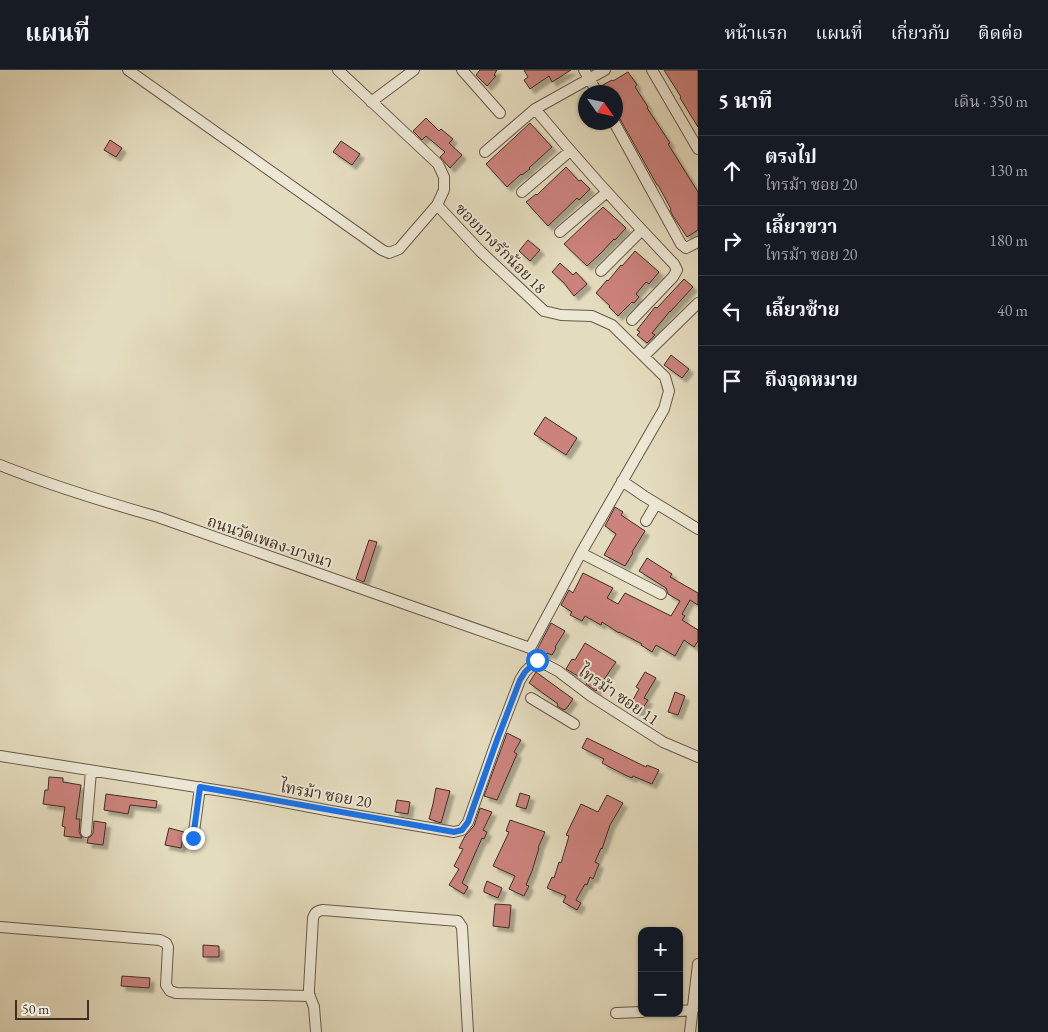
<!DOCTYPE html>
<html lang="th">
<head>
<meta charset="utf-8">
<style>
	:root { --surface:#171b24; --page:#242831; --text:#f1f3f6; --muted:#9ea1a6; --line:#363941 }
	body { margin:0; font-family:"EB Garamond","Noto Serif Thai",serif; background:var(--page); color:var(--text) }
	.controls { position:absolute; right:15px; bottom:15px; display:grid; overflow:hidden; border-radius:10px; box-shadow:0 1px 4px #0004 }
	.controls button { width:45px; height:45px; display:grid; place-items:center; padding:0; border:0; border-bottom:1px solid var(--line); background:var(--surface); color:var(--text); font:25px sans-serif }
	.compass { position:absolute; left:578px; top:15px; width:45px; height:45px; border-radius:50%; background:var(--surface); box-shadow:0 1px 4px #0004; rotate:124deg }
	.scale { position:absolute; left:15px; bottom:12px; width:74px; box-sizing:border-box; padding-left:5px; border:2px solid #402d24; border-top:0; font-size:14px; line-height:18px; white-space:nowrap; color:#402d24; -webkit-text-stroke:4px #ede8d5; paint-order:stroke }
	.stop { position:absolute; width:15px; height:15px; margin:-11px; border:4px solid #1a73e8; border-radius:50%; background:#fff }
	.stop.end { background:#1a73e8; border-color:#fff; box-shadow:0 1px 5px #0008 }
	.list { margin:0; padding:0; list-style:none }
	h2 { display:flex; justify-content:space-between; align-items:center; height:65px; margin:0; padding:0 20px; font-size:21px }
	h2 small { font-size:16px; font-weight:400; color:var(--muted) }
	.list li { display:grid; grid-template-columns:32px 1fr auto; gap:15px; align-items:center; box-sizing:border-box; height:70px; padding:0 20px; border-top:1px solid var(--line) }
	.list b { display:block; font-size:19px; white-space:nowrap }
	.list p { margin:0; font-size:16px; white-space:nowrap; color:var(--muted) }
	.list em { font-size:16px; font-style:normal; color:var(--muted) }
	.icon { flex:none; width:28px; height:28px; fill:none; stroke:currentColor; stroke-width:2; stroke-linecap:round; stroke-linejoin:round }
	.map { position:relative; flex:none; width:698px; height:962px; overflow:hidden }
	header { display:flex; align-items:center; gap:30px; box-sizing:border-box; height:70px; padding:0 25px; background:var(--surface); border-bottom:1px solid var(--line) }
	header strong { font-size:24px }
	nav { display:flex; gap:28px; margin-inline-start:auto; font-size:18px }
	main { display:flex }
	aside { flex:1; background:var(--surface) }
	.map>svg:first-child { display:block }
</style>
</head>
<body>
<header>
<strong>แผนที่</strong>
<nav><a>หน้าแรก</a><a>แผนที่</a><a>เกี่ยวกับ</a><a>ติดต่อ</a></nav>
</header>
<main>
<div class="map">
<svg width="698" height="962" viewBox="0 0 698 962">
	<defs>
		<filter id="shadow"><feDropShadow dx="4.5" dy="4.5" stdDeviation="1" flood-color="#0004"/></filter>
	</defs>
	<rect width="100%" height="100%" fill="#e4dcbe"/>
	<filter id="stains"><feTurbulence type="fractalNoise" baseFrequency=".004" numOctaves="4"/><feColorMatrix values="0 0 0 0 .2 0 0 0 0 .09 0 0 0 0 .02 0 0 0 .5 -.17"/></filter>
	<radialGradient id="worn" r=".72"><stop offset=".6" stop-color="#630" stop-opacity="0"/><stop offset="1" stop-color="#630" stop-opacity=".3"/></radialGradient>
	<path fill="#cc837d" stroke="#402d24" filter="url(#shadow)" d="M 480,0 L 497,0 L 494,5 L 496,6 L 487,16 L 476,5 Z
		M 524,0 L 571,0 L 552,12 L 549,6 L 530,19 L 524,10 L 528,7 Z
		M 664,0 L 698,0 L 698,57 L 680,28 L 681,27 Z
		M 628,2 L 637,15 L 635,17 L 648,37 L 647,38 L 670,73 L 668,74 L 698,122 L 698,160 L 687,167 L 673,146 L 670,140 L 671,139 L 658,115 L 657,115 L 620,49 L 616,45 L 616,22 L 604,22 L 601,16 L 612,10 L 613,11 Z
		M 426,48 L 439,61 L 441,59 L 453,69 L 449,73 L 462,85 L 450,98 L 440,87 L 445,82 L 426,66 L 422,70 L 413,61 Z
		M 530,53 L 552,77 L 529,98 L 530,99 L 522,105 L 521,104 L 507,117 L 486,94 Z
		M 110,70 L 122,78 L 116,87 L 104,80 Z
		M 341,71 L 360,84 L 352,95 L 333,82 Z
		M 566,97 L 579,111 L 581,110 L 590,119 L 579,130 L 577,128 L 548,156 L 526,132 L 536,124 L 537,125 Z
		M 603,137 L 626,158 L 615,170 L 614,169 L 601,183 L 587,196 L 564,174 Z
		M 528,170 L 540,180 L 530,191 L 519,181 Z
		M 635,181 L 659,202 L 649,214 L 646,212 L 636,224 L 639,227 L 634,233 L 632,232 L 618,246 L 609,237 L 610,236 L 596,223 L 607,210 L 608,211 L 621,195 L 622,196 Z
		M 560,193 L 573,205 L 576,202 L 587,214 L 574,226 L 564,213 L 552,202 Z
		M 684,209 L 693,217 L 670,242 L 670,241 L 652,263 L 655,265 L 647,273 L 637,265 L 640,262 L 637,260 L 655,237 L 657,238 Z
		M 671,285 L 689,299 L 682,308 L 664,295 Z
		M 545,347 L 577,368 L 566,385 L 534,364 Z
		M 615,437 L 623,442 L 621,445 L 645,461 L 632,482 L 633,483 L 625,496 L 604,485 L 616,464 L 605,456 Z
		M 369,470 L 377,472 L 364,512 L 356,509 Z
		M 647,488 L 672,504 L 670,507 L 698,523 L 698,535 L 690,530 L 682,544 L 685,546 L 682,550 L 698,560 L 698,571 L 694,577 L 684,570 L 675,586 L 656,575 L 652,582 L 641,575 L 642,574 L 619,562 L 619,563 L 602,552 L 601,555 L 585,546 L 582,551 L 570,545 L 572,542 L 561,535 L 569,520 L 573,523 L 583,503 L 613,518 L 607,528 L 618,534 L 625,523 L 671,546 L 680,531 L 668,524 L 666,518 L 639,501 Z
		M 551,553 L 565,561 L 555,577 L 556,578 L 552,585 L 547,583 L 545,587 L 537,580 Z
		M 585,573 L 616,592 L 596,621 L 586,614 L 588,612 L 566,599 L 572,589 L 575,590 Z
		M 536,602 L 573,629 L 566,639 L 565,639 L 564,640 L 557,636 L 558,634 L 529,613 Z
		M 645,602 L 656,608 L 644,628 L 648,630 L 640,643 L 629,637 L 639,619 L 636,617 Z
		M 675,622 L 685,626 L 678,645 L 668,642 Z
		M 507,663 L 521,670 L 514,682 L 517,684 L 497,730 L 484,726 Z
		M 587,668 L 646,697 L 647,695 L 659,700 L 652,714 L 633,706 L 632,708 L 625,705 L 602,693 L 604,689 L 582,678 Z
		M 49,707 L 63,708 L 63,712 L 81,715 L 76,749 L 80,749 L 79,762 L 82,768 L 64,766 L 65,757 L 62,756 L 65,737 L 43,734 L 45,720 L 48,720 Z
		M 436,718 L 450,721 L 441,753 L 429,749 L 433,734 Z
		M 520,723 L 530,726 L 526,739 L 516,736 Z
		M 106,724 L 157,731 L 156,738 L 130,735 L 128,744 L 104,740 Z
		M 607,725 L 623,733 L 610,755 L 602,779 L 601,778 L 595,792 L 599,794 L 593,809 L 590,807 L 587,815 L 585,814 L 576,830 L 581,833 L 577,840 L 563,832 L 566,826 L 547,818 L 552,807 L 554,808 L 559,792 L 561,793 L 569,766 L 566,765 L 581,734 L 598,742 Z
		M 397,730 L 410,732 L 408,744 L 395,742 Z
		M 480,738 L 492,742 L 483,760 L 487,762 L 484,769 L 482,768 L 462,813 L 468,817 L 464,824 L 449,815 L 459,799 L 454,796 L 463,779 L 459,778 L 465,766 L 474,756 Z
		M 510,750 L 545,762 L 538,778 L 539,778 L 532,801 L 526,815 L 529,816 L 524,826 L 509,819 L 515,806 L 493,796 L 509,762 L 506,761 Z
		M 94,751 L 106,753 L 103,775 L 87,773 L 88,768 L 91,766 L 93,763 Z
		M 169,758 L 184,762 L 181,778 L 165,775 Z
		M 487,811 L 502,818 L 498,828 L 484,822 L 484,819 Z
		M 495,834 L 511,835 L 509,858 L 493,856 Z
		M 203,875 L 219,876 L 219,887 L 203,887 Z
		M 122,906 L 150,908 L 149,918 L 121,916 Z"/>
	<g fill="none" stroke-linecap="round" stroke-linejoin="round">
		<defs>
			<path id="street" d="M 128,0 L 382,180 L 389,183 L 399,179 L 437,135 L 444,120 L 444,107 L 438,94 L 338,0
				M 462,0 L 500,43
				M 584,0 L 597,22
				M 652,0 L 698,79
				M 371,32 L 414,0
				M 535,39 C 579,92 626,144 674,194 L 677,200 L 673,207 L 632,250
				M 614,52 L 681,174 L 686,178 L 698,172
				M 485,82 L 535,39 L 605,0
				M 522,122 L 570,81
				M 437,135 L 480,181 L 544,241 L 561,245 L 592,246 L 612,255 L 665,307 L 669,321 L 664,339 L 581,483 L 530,578
				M 560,162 L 607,122
				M 601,201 L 642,160
				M 644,286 L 698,233
				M 0,395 C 52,416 105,432 158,447 L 530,578
				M 622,411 L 644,426 L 698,459
				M 646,451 L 656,434
				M 581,483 L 661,524
				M 533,586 L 537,590 L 558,601 L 591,626 L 663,672 L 698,687
				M 531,628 L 574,654
				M 0,686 L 241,724 L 331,741 L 454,762 L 462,760 L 468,752 L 497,670 L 520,610 L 525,602 L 537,590
				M 86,762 L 91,701
				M 193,769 L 200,717
				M 0,857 L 160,870 L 166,873 L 168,877 L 166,915 L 170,921 L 176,923 L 310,926
				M 679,941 L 693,940
				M 616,943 L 642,942
				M 316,962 L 314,937 L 309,924 L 309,919 L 313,848 C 315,842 317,841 323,840 L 458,851 L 462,857 L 468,962
				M 690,962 L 698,894"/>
		</defs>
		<use href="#street" stroke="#69594a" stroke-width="12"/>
		<use href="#street" stroke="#ede8d5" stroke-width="10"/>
	</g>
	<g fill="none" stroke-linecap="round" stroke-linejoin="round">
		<path stroke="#1a73e8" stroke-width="6" d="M 193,768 L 200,717 L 454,762 L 462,760 L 468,752 L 497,670 L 520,610 L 525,602 L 537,590"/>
	</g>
	<g text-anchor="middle" stroke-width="4" stroke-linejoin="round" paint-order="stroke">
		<g font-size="16" fill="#402d24" stroke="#ede8d5">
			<text transform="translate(501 178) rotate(45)" y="6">ซอยบางรักน้อย 18</text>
			<text transform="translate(270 471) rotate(19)" y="6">ถนนวัดเพลง-บางนา</text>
			<text transform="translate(619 625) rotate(34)" y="6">ไทรม้า ซอย 11</text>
			<text transform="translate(326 724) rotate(10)" y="6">ไทรม้า ซอย 20</text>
		</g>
	</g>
	<rect width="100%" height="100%" filter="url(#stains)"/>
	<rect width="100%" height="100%" fill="url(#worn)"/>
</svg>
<div class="controls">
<button>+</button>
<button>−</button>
</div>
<svg class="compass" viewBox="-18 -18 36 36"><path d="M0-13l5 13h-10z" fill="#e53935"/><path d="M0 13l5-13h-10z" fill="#9ea1a6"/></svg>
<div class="scale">50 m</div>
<div class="stop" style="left:537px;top:590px"></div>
<div class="stop end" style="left:193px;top:768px"></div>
</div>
<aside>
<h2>5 นาที<small>เดิน · 350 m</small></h2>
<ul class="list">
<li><svg class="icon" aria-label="ahead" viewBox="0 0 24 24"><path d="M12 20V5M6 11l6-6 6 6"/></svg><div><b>ตรงไป</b><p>ไทรม้า ซอย 20</p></div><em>130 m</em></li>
<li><svg class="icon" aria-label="right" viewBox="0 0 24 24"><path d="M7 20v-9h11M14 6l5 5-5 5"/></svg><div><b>เลี้ยวขวา</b><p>ไทรม้า ซอย 20</p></div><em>180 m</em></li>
<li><svg class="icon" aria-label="left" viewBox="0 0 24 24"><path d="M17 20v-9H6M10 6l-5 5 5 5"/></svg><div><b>เลี้ยวซ้าย</b></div><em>40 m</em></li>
<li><svg class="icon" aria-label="arrive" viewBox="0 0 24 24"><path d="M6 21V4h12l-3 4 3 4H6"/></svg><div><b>ถึงจุดหมาย</b></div></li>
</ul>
</aside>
</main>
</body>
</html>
